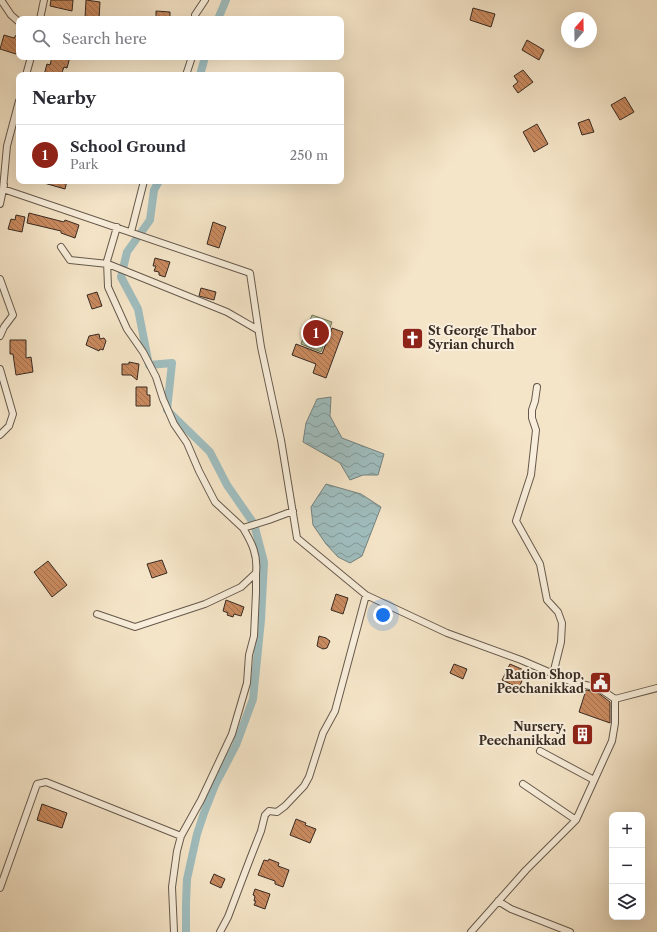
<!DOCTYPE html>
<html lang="en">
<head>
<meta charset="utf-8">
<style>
	:root { --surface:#fff; --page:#f7f7f7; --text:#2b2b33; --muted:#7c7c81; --line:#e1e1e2; --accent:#8f2418 }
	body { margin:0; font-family:"Libre Caslon Text",serif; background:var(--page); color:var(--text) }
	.controls { position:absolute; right:12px; bottom:12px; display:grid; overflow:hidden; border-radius:8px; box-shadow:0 4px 16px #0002 }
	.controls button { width:36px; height:36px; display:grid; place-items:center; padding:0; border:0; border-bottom:1px solid var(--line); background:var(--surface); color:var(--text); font:20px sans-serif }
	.compass { position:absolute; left:561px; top:12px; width:36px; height:36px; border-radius:50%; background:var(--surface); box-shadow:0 4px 16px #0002; rotate:20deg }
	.you { position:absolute; left:383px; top:615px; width:14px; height:14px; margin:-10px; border:3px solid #fff; border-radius:50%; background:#1a73e8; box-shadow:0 0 0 6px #1a73e833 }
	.badge { display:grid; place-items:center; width:26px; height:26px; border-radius:50%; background:var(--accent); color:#fff; font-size:13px; font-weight:700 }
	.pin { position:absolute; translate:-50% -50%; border:2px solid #fff; box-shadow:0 1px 4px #0006 }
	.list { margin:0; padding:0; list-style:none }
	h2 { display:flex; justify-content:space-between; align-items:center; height:52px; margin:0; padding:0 16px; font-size:17px }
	h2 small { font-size:13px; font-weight:400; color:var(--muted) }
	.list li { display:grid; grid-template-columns:26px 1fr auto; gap:12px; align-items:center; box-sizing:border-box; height:60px; padding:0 16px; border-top:1px solid var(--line) }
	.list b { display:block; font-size:15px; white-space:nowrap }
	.list p { margin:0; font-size:13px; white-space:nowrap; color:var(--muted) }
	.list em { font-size:13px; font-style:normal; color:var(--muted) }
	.icon { flex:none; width:22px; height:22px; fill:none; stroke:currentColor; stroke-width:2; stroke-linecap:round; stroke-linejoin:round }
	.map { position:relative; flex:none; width:657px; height:932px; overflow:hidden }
	.search { position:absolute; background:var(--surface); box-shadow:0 4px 16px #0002; left:16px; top:16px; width:328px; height:44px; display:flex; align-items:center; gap:10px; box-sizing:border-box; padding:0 14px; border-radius:8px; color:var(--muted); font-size:15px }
	.panel { position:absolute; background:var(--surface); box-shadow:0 4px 16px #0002; left:16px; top:72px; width:328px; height:112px; border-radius:8px }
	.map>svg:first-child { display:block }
</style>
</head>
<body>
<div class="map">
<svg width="657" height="932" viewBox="0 0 657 932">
	<defs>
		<pattern id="park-dots" width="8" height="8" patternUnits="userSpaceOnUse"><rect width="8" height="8" fill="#b9c598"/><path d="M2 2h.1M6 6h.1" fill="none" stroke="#a0a983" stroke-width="1.8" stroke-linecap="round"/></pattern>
		<pattern id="water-waves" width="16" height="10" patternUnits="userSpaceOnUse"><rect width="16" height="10" fill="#9fbdbe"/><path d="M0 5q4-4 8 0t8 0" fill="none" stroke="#829a9a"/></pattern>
		<pattern id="building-back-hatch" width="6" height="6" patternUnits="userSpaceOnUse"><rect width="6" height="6" fill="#c98a5f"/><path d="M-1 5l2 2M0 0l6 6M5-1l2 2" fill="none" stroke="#a4714e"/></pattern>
	</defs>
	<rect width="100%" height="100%" fill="#f5e5c8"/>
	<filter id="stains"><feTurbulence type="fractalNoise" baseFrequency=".005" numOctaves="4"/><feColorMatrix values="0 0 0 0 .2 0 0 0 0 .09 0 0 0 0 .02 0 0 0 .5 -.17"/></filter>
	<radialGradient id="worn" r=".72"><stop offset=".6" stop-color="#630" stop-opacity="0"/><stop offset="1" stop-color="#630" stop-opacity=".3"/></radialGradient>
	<path fill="url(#park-dots)" stroke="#78785e" d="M 312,315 L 332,322 L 321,352 L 301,344 Z"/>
	<path fill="url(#water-waves)" stroke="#758280" d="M 331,397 L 330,416 L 342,438 L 384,454 L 378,475 L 363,475 L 350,480 L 340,463 L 303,442 L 306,423 L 317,399 Z
		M 326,484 L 361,494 L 381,507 L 362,556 L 350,563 L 338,557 L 326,544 L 313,525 L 311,507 Z"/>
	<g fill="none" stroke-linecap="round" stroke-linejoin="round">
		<path stroke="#9fbdbe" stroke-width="8" d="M 218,19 L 226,0
			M 200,75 L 205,57
			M 159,181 L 154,190 L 150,220 L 127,252 L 121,277 L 138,309 L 149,365 L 172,363 L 167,410 L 210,452 L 227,485 L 254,524 L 264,562 L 261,620 L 253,699 L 236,745 L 215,785 L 204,813 L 197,834 L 187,879 L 186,903 L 186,932"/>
	</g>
	<path fill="url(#building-back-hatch)" stroke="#372a23" d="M 51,0 L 73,0 L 72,11 L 50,6 Z
		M 86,0 L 100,2 L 99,19 L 85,18 Z
		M 473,8 L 495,14 L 491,27 L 470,20 Z
		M 156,11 L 170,12 L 170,19 L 156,19 Z
		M 19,31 L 19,45 L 16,54 L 0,49 L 4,35 L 14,38 Z
		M 527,40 L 544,50 L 539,60 L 522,50 Z
		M 52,57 L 70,57 L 67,68 L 64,67 L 61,75 L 44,75 L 47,64 L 50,65 Z
		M 523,70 L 533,82 L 518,93 L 513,86 L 518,82 L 514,76 Z
		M 625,97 L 634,112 L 620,120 L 611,105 Z
		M 589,119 L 594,132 L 582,135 L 578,123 Z
		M 537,124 L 548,144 L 534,152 L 523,132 Z
		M 44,181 L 67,181 L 65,189 L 44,183 Z
		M 29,213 L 64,222 L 65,220 L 79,225 L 75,238 L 61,233 L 61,231 L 27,223 Z
		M 16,215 L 25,217 L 22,232 L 8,229 L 11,219 L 15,220 Z
		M 213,222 L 226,227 L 219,248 L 207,244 Z
		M 155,258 L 170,262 L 165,277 L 159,275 L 159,272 L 154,271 L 156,266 L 153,266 Z
		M 201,288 L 216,292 L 214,300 L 199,296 Z
		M 97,292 L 102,306 L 92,309 L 87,295 Z
		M 332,328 L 343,332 L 326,378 L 313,373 L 316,364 L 292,355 L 296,344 L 322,354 Z
		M 99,334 L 100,339 L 104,338 L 106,341 L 103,350 L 100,349 L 99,351 L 86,345 L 89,336 Z
		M 10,340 L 26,340 L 26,358 L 31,357 L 33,372 L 16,375 L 13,354 L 10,354 Z
		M 129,362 L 139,364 L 137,380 L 131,375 L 122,375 L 122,364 L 129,364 Z
		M 136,387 L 147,387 L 147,395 L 150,395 L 150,406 L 136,406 Z
		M 162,560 L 167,573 L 152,578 L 147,564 Z
		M 48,561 L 67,585 L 52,597 L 34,572 Z
		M 336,594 L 348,598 L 343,614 L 331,610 Z
		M 226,600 L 244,607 L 241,616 L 234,614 L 233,617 L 227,615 L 228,613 L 223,611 Z
		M 319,636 L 326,638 L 330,641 L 327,648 L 323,649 L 317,646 Z
		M 454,664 L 467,669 L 463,679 L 450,673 Z
		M 510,664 L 526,671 L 519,688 L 502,680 Z
		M 586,690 L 597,692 L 610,702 L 610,723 L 579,712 Z
		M 582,726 L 588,728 L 583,743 L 577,741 Z
		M 42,804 L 67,813 L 62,828 L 37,820 Z
		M 296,819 L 306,823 L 305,825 L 316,829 L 310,843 L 290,835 Z
		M 269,859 L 279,863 L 278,866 L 289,870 L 283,887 L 275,884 L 275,881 L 258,875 L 264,860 L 268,861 Z
		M 214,874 L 225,879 L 221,888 L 210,883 Z
		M 255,889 L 270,894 L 265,909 L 254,905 L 256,901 L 254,901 L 255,896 L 253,895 Z"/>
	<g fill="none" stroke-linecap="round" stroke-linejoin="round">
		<defs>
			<path id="minor" d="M 1,0 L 11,15 L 19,22
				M 40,19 L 44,0
				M 195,19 L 195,15 L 205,0
				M 26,75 L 31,57
				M 186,75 L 192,57
				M 19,101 L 7,146 L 3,189 L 250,273 L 261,347 L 281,440 L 297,538 L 366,595 L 447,633 L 521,660 L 572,682 L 599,688 L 615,699 L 615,723 L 612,741 L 576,820 L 526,870 L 471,932
				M 0,204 L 4,185
				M 117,227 L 107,261 L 108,287 L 127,329 L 143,352 L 156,377 L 163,399 L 174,424 L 187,443 L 199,471 L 215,502 L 243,528 L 269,520 L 293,511
				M 131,232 L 144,181
				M 61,247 L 70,260 L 108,264 L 227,312 L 258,330
				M 0,279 L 13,315 L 4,327 L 0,336
				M 0,369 L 13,414 L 9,426 L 0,435
				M 537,387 L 535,401 L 532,410 L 532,418 L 536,430 L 531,475 L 516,521 L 540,564 L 547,600 L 558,612 L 562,623 L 561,642 L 553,674
				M 97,614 L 135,627 L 205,604 L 241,587 L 256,573 C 258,555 252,543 243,528
				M 615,699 L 657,688
				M 540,751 L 594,780
				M 523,784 L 576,820
				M 0,888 L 37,784 L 46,782 L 181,836
				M 498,901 L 511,909 L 570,932
				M 174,932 L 172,887 L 177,851 L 181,836 L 201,800 L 232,734 L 247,683 L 249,655 L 254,636 L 256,592 L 256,573
				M 220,932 L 228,917 L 250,859 L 261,831 L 265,815 L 269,811 L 277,812 L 285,806 L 304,786 L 309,777 L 323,733 L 335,711 L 366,595"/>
		</defs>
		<use href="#minor" stroke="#66594c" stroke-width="8"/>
		<use href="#minor" stroke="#f8eedb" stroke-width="6"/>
	</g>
	<defs>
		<symbol id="church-square" viewBox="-11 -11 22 22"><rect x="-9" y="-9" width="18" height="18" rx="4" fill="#8f2418" stroke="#f8eedb"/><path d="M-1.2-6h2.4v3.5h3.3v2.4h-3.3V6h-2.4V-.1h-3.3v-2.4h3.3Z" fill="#fff"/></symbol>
		<symbol id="civic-square" viewBox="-11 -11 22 22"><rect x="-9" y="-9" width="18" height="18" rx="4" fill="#8f2418" stroke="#f8eedb"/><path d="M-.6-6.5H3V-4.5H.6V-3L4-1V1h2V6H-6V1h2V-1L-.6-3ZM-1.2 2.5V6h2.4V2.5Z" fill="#fff"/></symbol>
		<symbol id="building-square" viewBox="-11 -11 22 22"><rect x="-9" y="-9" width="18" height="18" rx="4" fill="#8f2418" stroke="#f8eedb"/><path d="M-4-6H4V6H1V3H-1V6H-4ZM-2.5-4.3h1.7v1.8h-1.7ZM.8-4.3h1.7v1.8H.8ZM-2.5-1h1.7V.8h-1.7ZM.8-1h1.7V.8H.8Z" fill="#fff"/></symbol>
	</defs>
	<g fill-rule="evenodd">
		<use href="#church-square" x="400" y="326" width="25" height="25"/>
		<use href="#civic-square" x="588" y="670" width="25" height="25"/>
		<use href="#building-square" x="570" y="722" width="25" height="25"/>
	</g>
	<g text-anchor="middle" stroke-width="4" stroke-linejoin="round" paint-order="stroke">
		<g font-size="12" font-weight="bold" fill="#372a23" stroke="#f8eedb" text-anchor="end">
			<text x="428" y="335" text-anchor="start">St George Thabor<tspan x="428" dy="14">Syrian church</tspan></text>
			<text x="584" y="679">Ration Shop,<tspan x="584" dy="14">Peechanikkad</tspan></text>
			<text x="566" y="731">Nursery,<tspan x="566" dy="14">Peechanikkad</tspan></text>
		</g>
	</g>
	<rect width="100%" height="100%" filter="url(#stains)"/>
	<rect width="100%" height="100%" fill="url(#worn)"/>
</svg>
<div class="controls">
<button>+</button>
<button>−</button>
<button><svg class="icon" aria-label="layers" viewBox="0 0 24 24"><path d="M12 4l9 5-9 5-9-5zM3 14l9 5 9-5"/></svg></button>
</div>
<svg class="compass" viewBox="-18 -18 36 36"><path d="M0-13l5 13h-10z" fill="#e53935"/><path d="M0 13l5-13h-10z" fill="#7c7c81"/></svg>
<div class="you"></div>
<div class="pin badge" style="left:316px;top:333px">1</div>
<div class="search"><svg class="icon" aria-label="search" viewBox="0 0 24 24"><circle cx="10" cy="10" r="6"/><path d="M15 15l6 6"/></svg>Search here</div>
<section class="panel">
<h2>Nearby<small></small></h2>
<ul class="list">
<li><span class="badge">1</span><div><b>School Ground</b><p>Park</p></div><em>250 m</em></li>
</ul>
</section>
</div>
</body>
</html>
